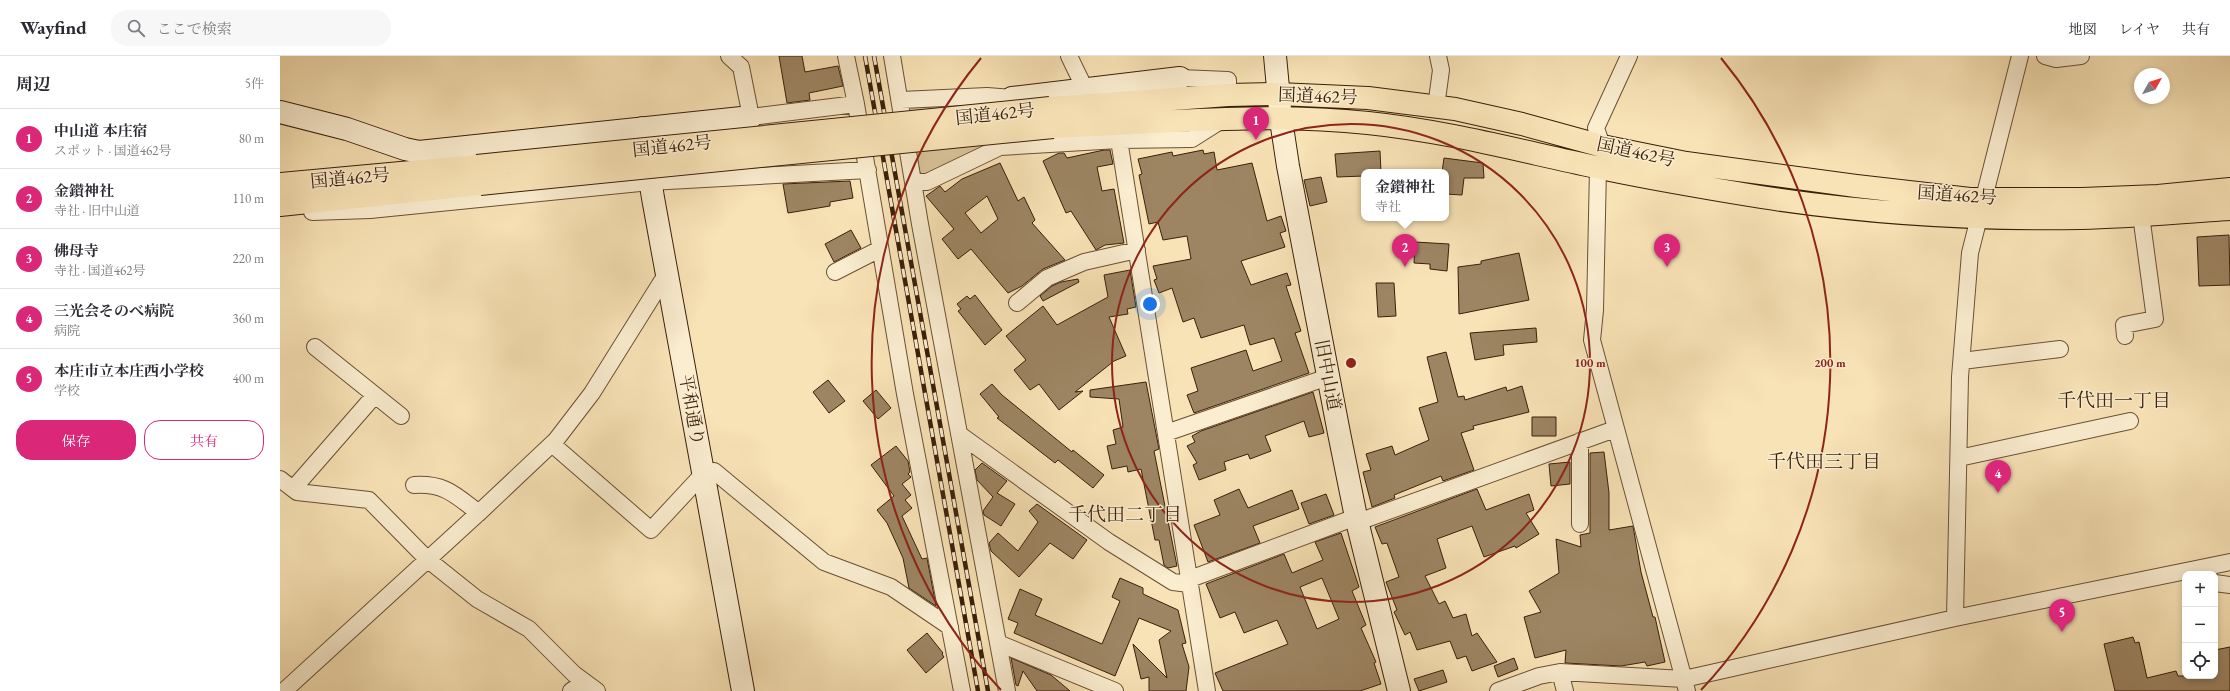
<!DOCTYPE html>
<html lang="ja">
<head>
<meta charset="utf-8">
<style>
	:root { --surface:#fff; --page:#f7f7f7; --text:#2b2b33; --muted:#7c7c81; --line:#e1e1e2; --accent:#db2777 }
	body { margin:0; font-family:"EB Garamond","Noto Serif JP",serif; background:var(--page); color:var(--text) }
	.controls { position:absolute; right:12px; bottom:12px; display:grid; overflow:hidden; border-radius:8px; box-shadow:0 2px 6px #0003 }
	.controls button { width:36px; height:36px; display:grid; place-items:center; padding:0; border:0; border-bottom:1px solid var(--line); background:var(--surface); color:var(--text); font:20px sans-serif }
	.compass { position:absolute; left:1854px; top:12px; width:36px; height:36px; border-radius:50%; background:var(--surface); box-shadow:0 2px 6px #0003; rotate:51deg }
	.you { position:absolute; left:870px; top:248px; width:14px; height:14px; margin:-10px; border:3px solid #fff; border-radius:50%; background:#1a73e8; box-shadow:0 0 0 6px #1a73e833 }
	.badge { display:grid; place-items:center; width:26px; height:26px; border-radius:50%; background:var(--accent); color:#fff; font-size:13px; font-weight:700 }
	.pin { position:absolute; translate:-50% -33px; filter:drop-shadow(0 1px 2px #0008) }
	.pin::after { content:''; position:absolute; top:21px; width:14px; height:12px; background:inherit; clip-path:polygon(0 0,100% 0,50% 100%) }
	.popup { position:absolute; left:1081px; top:113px; width:88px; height:52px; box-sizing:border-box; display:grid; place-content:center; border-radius:8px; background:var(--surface); filter:drop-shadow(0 1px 3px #0005); font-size:13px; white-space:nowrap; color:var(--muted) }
	.popup b { font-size:15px; color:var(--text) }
	.popup::after { content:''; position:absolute; left:50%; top:100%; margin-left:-8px; border:8px solid transparent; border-top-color:var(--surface) }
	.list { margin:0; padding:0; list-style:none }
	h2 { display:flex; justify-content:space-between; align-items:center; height:52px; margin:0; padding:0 16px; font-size:17px }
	h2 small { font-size:13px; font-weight:400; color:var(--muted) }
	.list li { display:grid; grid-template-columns:26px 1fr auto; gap:12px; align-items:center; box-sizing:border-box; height:60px; padding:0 16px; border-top:1px solid var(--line) }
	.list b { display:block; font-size:15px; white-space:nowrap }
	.list p { margin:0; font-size:13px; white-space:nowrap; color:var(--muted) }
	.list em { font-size:13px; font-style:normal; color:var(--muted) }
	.actions { display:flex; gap:8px; padding:12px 16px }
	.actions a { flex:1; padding:9px 0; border:1px solid var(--accent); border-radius:16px; text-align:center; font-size:14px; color:var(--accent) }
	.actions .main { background:var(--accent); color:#fff }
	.icon { flex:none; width:22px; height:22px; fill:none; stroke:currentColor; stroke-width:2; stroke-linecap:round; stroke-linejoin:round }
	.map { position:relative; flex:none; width:1950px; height:635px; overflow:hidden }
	header { display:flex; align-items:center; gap:24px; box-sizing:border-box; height:56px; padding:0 20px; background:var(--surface); border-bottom:1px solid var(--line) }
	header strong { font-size:19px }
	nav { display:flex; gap:22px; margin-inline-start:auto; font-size:14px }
	.search { width:280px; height:36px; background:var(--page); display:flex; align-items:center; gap:10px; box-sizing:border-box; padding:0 14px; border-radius:16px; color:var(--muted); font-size:15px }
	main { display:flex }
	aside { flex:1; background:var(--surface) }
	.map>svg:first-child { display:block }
</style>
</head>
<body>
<header>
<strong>Wayfind</strong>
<div class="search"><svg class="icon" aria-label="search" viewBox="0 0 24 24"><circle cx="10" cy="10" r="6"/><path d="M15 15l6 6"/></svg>ここで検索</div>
<nav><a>地図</a><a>レイヤ</a><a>共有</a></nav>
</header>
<main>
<aside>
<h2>周辺<small>5件</small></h2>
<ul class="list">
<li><span class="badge">1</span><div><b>中山道 本庄宿</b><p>スポット · 国道462号</p></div><em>80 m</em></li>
<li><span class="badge">2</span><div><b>金鑚神社</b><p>寺社 · 旧中山道</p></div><em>110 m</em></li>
<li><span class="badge">3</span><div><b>佛母寺</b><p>寺社 · 国道462号</p></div><em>220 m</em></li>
<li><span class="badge">4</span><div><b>三光会そのべ病院</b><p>病院</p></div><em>360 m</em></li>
<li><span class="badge">5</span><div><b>本庄市立本庄西小学校</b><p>学校</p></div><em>400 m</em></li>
</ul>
<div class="actions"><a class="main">保存</a><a>共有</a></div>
</aside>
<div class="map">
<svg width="1950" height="635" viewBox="0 0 1950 635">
	<rect width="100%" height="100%" fill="#f8e3b6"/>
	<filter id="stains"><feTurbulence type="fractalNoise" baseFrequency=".005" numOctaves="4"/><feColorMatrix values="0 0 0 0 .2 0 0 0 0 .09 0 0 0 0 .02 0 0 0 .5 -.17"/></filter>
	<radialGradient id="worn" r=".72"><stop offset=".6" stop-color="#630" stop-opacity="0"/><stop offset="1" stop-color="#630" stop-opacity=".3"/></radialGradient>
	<path fill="#d8c299" stroke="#897051" d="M 707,45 L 759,83 L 651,120 L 640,117 L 627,50 Z"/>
	<path fill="#9d8563" stroke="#3a1f09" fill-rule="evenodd" d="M 499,0 L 522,0 L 525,16 L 558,10 L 563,30 L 529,37 L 530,44 L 507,47 Z
		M 824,94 L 830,94 L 833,108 L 817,111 L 822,135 L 834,133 L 844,187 L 825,189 L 816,194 L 791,155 L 786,157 L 763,105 L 779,97 L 784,97 L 787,102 Z
		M 923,94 L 924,98 L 934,96 L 937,114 L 972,107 L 987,165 L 1001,160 L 1006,175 L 1000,177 L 1005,191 L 961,205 L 971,229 L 1007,217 L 1011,229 L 1006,230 L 1021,275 L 1015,277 L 1029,317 L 914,357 L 907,339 L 918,335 L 911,312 L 966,294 L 973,315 L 1002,305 L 994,282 L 970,289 L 964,269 L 921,282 L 914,262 L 903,266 L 892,232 L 879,237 L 874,224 L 877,223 L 873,210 L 911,203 L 907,180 L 883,184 L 878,166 L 869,168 L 859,119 L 862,118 L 858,103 L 892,96 L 893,100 Z
		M 1100,95 L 1101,116 L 1084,116 L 1084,120 L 1057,121 L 1055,98 Z
		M 1164,102 L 1203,107 L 1204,122 L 1184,122 L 1182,139 L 1166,138 L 1166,116 L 1162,116 Z
		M 720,107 L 738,145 L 744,141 L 755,164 L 752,167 L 785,204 L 763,213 L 742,230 L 728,237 L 691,193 L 678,203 L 662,183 L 674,173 L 646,140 L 660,130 L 665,136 L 682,123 ZM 707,140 L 718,163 L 701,177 L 685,157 Z
		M 1041,121 L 1047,146 L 1030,150 L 1024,124 Z
		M 570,125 L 573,142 L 550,146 L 550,150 L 508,157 L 503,128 Z
		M 571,174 L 581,192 L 554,206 L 545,188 Z
		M 1949,179 L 1950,229 L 1919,230 L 1917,181 Z
		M 1135,186 L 1169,188 L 1167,215 L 1150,213 L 1150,208 L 1134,207 Z
		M 1239,197 L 1249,244 L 1179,258 L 1178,211 L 1201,208 L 1201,205 Z
		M 850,214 L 856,251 L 847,253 L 848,258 L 829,261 L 846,300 L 834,305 L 795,336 L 803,335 L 779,354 L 759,328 L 750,334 L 734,314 L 746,304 L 726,280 L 763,250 L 777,269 L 828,241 L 824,219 Z
		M 798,223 L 799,226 L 763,245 L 760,240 L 772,230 L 781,226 Z
		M 1096,227 L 1114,227 L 1116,260 L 1098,261 Z
		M 695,239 L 722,274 L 705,289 L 678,255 L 681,253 L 677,248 L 687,240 L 690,243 Z
		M 1256,272 L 1257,286 L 1223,289 L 1224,299 L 1195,304 L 1190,277 Z
		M 1166,296 L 1178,341 L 1184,340 L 1185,344 L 1226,331 L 1227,335 L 1242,330 L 1249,356 L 1193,370 L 1194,373 L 1181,377 L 1194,414 L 1163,425 L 1161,420 L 1114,439 L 1115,442 L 1092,451 L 1083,416 L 1091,414 L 1086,398 L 1112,390 L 1115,399 L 1149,384 L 1139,352 L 1158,346 L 1147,301 Z
		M 548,324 L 565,345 L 549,357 L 533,336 Z
		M 866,326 L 879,393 L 874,395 L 897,510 L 888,512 L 884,509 L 879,484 L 875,484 L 861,413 L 848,416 L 847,410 L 832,413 L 827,390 L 836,388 L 833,374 L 843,371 L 839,343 L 810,341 L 810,334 Z
		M 712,328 L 722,339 L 792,396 L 793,394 L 824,419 L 813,432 L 778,404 L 775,407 L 717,362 L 719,361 L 700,338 Z
		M 596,334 L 611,352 L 598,363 L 583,345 Z
		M 1033,336 L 1044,377 L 1029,381 L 1024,365 L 985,380 L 991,395 L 970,403 L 968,398 L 944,406 L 946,414 L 919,424 L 913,409 L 917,407 L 907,390 L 915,386 L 912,380 L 921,375 Z
		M 1252,361 L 1276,361 L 1276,380 L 1252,380 Z
		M 616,390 L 628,405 L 630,416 L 628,418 L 631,421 L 622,428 L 631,439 L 625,444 L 632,452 L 622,460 L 642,503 L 647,502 L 656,550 L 629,532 L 623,502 L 607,467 L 597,454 L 614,440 L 591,409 Z
		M 1324,396 L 1329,437 L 1329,474 L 1353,470 L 1361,516 L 1373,561 L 1375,561 L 1385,606 L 1367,610 L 1365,606 L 1341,610 L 1285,607 L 1286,594 L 1255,602 L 1244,561 L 1261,556 L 1249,535 L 1279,517 L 1276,483 L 1301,491 L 1300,479 L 1310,477 L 1310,397 Z
		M 1290,406 L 1290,428 L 1271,430 L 1269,408 Z
		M 702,407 L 727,425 L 717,437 L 735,448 L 721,470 L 704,459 L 703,455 L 713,441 L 697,424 L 695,414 Z
		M 959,433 L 968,452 L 1012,434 L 1019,453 L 973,470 L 980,487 L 928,506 L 914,469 L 940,459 L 934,444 Z
		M 1197,433 L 1206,454 L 1249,438 L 1254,454 L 1246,457 L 1259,478 L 1236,492 L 1235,490 L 1204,501 L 1192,470 L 1157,483 L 1166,512 L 1145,520 L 1159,548 L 1165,545 L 1173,562 L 1186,558 L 1192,580 L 1197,577 L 1217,606 L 1192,615 L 1186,600 L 1177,603 L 1170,585 L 1137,594 L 1130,576 L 1125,579 L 1114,556 L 1117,554 L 1106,526 L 1119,521 L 1107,487 L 1102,488 L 1095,471 Z
		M 1046,438 L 1054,459 L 1029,468 L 1021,447 Z
		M 757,448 L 807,484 L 793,503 L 770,487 L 739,521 L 711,495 L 709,487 L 718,477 L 738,495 L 758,466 L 749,455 Z
		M 1061,477 L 1079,531 L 1072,535 L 1086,569 L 1081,572 L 1096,606 L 1094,607 L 1101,628 L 1080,635 L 943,635 L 935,617 L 1008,588 L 997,564 L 964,577 L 955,556 L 940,562 L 926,528 L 1004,498 L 1012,517 L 1043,504 L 1035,486 ZM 1042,522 L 1059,563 L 1037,573 L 1020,531 Z
		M 840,522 L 863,532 L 863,538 L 898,554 L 906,587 L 902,588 L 909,611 L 906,635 L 869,635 L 869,621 L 861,623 L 853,588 L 887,622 L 879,584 L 891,575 L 859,562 L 835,620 L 734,577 L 738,567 L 728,563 L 740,533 L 762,543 L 755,559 L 822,588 L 840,545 L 832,541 Z
		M 647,577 L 663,597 L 662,598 L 664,601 L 646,617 L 627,594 Z
		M 1853,581 L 1855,587 L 1859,586 L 1867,622 L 1896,615 L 1898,620 L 1935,620 L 1935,594 L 1950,591 L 1950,635 L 1835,635 L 1824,588 Z
		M 731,602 L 771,619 L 790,635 L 757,635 L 743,615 L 738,630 L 736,629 Z
		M 1234,602 L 1238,613 L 1218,621 L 1214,610 Z
		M 1163,614 L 1167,626 L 1139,635 L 1134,623 Z"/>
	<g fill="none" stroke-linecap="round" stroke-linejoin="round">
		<defs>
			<path id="street" d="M 449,0 L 461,11 L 471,61 L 576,48
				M 566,0 L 576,48 L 625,338 L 682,635
				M 612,0 L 640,168 L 727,635
				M 789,0 L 805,33
				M 1765,0 L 1776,3 L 1801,0
				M 900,22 L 948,24 L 948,39
				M 621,44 L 707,40 L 732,42
				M 1156,51 L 1161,14 L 1158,0
				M 839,84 L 927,635
				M 1322,90 L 1316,72 L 1349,0
				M 1318,112 L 1315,254 L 1312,284 L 1407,635
				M 633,126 L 647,126 L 720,91 L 839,84 L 912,83 L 942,64
				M 32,156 L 90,154 L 370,126 L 588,114
				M 555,216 L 600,193
				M 737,247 L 767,222 L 804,206 L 857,194
				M 1845,280 L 1844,269 L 1875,263 L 1861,159
				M 35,291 L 121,360
				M 1682,305 L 1780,293
				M 886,377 L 1048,321
				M 679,378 L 829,486 L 893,526 L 909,528
				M 1300,385 L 1300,468
				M 272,388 L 371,474 L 423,418 L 434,415 L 544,506 L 611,531 L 670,571
				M 1679,402 L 1850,365
				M 0,423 L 17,436 L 89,444 L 147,503 L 197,543 L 249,573 L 294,618 L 317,635
				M 134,429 C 165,427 175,439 199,457
				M 13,433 L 95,339
				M 1078,466 L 1335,373
				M 910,523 L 1076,461
				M 1935,527 L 1950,529
				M 1675,562 L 1680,321 L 1690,197 L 1740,0
				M 718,587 L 835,635
				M 1280,616 L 1285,635
				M 4,635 L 204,452 L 276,384 L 312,337 L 387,217
				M 291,635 L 304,626
				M 1218,635 L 1259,620 L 1280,616 L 1404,623 L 1675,562 L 1950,506"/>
			<path id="secondary" d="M 995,0 L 1001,64 L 1008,110 L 1059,377 L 1076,461 L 1119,635
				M 732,42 L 900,22
				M 0,56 L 67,73 L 125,93 L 139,96 L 471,61
				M 362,72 L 373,142 L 463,635"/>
			<path id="highway" d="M 770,52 L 948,39 L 998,38 L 1088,42 L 1175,53 L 1242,68 L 1322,90 L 1406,107 L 1576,130 L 1690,143 L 1802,143 L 1878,140 L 1950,133
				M 773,71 C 877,67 984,56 1088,67 C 1166,75 1240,95 1316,111 C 1371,123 1426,132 1481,141 C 1586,157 1694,164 1801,162 C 1851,161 1901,156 1950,153
				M 0,128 L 197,110
				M 0,149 L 200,128"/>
		</defs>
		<use href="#street" stroke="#6a5034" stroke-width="18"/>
		<use href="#secondary" stroke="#3a1f09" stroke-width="24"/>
		<use href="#highway" stroke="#3a1f09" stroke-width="24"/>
		<use href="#street" stroke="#faedd0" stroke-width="16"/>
		<use href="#secondary" stroke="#faedd0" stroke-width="22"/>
		<use href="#highway" stroke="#f8e3b6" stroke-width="22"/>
		<defs>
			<path id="rail" d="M 585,0 L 698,635
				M 594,0 L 708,635"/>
		</defs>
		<use href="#rail" stroke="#3a1f09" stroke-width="4.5"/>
		<use href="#rail" stroke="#faedd0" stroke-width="3" stroke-dasharray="9" stroke-linecap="butt"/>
		<defs>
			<path id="highway-bridge" d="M 197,110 L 770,52
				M 200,128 L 773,71"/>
		</defs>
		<use href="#highway-bridge" stroke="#3a1f09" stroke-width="24" stroke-linecap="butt"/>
		<use href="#highway-bridge" stroke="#f8e3b6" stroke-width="22"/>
	</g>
	<g fill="none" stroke="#8f2418" stroke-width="2">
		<circle cx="1071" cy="307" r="239"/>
		<path d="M721 634A479 479 0 0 1 701 2M1441 2A479 479 0 0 1 1421 634"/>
	</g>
	<g text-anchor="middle" stroke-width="3" stroke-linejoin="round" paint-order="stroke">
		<g font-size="18" fill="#3a1f09" stroke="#faedd0">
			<text transform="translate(1038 40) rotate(2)" y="6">国道462号</text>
			<text transform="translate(715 58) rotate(-6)" y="6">国道462号</text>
			<text transform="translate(392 90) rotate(-6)" y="6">国道462号</text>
			<text transform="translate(1356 96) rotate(12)" y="6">国道462号</text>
			<text transform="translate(70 122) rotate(-5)" y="6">国道462号</text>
			<text transform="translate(1677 139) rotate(4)" y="6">国道462号</text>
			<text transform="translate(1048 319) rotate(79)" y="6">旧中山道</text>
			<text transform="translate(412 354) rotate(80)" y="6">平和通り</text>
		</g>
		<g font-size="19" fill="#3a1f09" stroke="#faedd0">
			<text x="1834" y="351">千代田一丁目</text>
			<text x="1544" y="412">千代田三丁目</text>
			<text x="845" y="465">千代田二丁目</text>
		</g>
	</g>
	<circle cx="1071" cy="307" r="6" fill="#8f2418" stroke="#faedd0" stroke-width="2"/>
	<g font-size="12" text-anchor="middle" font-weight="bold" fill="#8f2418" stroke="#faedd0" stroke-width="3" stroke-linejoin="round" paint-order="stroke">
		<text x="1310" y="311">100 m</text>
		<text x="1550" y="311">200 m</text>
	</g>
	<rect width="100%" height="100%" filter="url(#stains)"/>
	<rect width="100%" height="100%" fill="url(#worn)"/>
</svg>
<div class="controls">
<button>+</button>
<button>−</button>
<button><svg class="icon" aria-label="locate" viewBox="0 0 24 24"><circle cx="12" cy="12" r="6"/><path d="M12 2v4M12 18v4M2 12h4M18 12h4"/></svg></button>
</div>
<svg class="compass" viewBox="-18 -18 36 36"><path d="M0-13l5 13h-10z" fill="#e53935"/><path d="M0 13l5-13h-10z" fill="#7c7c81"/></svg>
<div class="you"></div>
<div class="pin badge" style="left:976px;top:84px">1</div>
<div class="pin badge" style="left:1125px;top:211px">2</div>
<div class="popup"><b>金鑚神社</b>寺社</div>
<div class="pin badge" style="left:1387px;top:211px">3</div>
<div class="pin badge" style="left:1718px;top:437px">4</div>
<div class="pin badge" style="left:1782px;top:576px">5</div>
</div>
</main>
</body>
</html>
